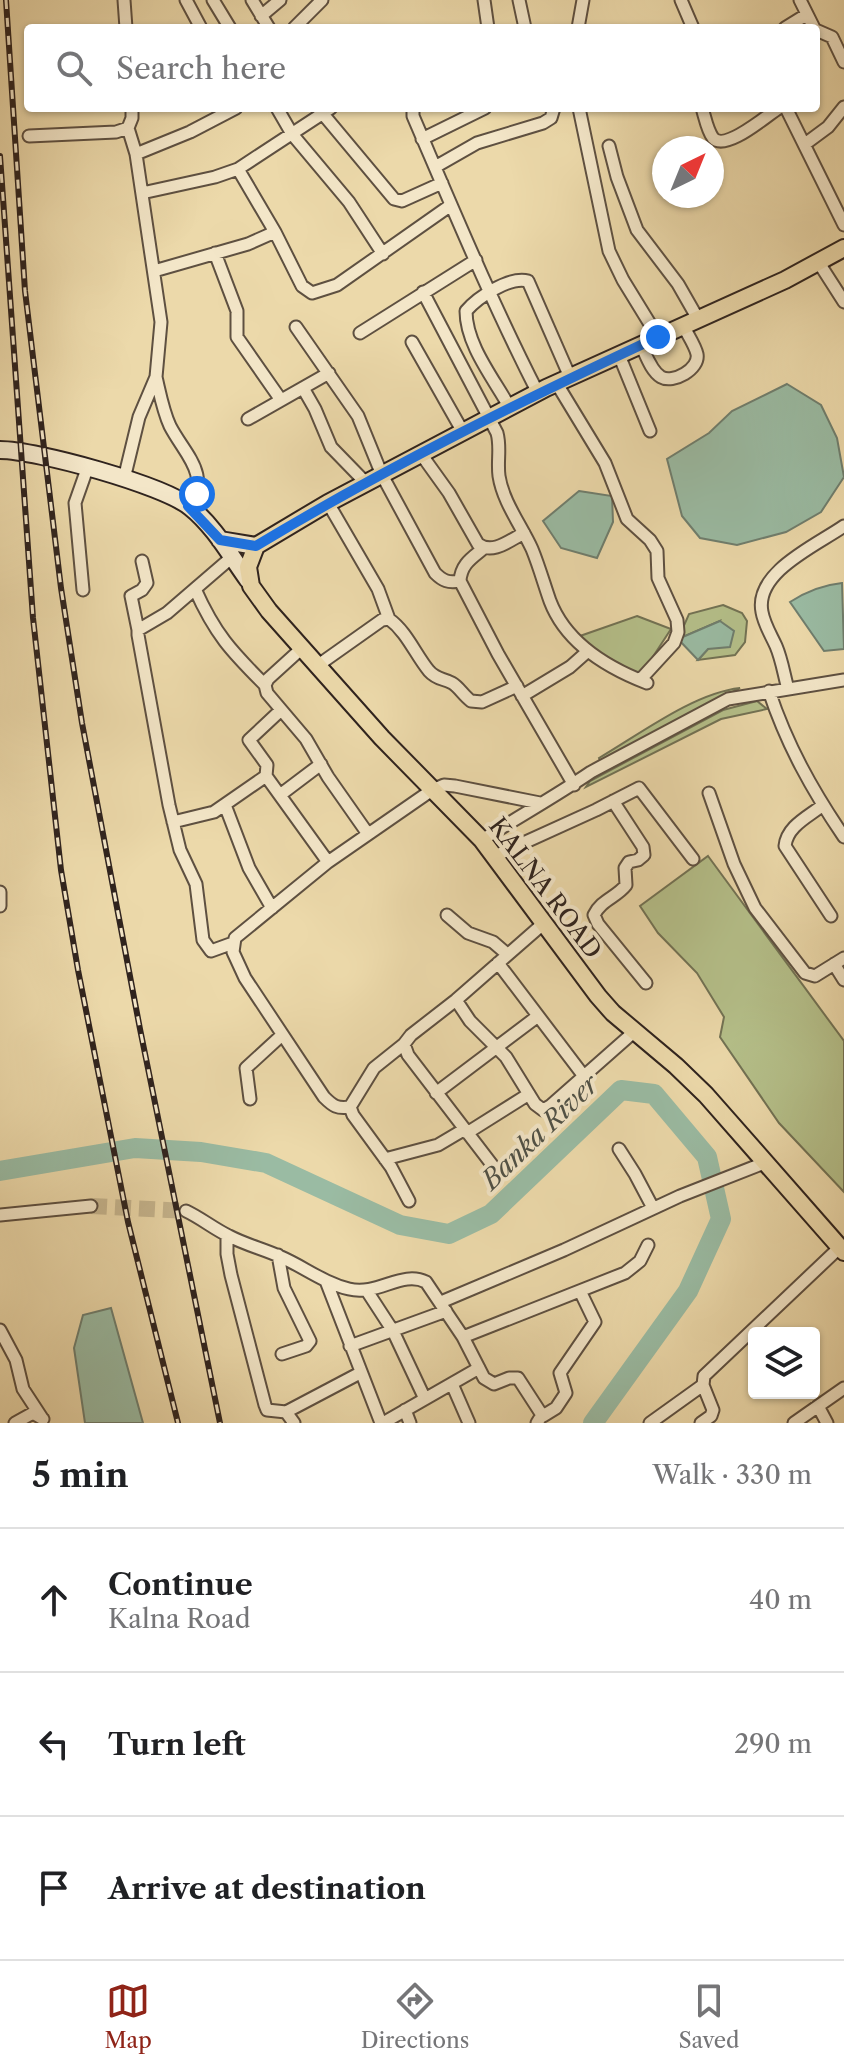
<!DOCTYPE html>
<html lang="en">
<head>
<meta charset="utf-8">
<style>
	:root { --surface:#fff; --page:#f6f6f6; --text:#202124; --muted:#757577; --line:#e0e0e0; --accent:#8f2418 }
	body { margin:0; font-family:"Libre Caslon Text",serif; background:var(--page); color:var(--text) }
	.controls { position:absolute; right:24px; bottom:24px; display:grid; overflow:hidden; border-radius:8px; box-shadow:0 2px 6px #0004 }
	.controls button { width:72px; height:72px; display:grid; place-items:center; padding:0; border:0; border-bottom:2px solid var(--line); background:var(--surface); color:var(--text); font:40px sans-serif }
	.compass { position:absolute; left:652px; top:136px; width:72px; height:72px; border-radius:50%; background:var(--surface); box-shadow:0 2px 6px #0004; rotate:43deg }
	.stop { position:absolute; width:24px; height:24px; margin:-18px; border:6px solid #1a73e8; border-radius:50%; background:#fff }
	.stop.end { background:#1a73e8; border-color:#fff; box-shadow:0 2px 8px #0008 }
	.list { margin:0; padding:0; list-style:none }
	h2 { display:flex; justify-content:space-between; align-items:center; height:104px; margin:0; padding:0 32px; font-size:34px }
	h2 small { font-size:26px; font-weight:400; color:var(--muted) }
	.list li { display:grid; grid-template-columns:52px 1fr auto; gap:24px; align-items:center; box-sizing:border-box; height:144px; padding:0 32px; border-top:2px solid var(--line) }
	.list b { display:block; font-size:30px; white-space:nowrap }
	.list p { margin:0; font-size:26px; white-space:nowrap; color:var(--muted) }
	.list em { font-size:26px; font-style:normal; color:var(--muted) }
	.icon { flex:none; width:44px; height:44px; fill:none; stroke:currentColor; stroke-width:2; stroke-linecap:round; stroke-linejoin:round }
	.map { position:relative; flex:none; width:844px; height:1423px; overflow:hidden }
	.search { position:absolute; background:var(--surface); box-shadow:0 2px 6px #0004; left:24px; right:24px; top:24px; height:88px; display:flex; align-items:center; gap:20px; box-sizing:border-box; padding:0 28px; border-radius:8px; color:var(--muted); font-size:30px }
	.sheet { height:536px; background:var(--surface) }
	nav { display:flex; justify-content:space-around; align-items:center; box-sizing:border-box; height:112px; border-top:2px solid var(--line); background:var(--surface); font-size:22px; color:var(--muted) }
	nav a { display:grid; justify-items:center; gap:4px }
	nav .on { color:var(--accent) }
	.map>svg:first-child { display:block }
</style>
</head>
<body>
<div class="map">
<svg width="844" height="1423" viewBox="0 0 844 1423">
	<rect width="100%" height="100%" fill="#ecd9aa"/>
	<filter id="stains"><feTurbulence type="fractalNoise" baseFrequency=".0025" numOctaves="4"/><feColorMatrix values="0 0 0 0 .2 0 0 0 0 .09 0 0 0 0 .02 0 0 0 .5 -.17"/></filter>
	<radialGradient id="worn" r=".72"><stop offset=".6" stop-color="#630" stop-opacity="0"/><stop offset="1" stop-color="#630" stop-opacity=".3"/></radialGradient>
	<path fill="#b5c08a" stroke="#727254" stroke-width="2" d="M 723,605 L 742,613 L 747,621 L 745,642 L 735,655 L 698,660 L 708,649 L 720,621 L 678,639 L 689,614 Z
		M 637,616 L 671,629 L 641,675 L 602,656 L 580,636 Z
		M 740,688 L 600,761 L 599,758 C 640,734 694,693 740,688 Z
		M 757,701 L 767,709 L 721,719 L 586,787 L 590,781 L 723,710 Z
		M 708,856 L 844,1041 L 844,1192 L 779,1123 L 720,1037 L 724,1017 L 697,973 L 658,933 L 640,906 Z"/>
	<path fill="#9abba3" stroke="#6f7e6e" stroke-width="2" d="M 787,384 L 821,405 L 837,438 L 844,477 L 821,512 L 786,532 L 737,545 L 700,538 L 682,516 L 667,459 L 709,433 L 732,411 Z
		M 579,491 L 612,496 L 613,522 L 597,558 L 561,548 L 543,521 Z
		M 842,583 L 844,649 L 824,651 L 790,602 C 807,591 822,585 842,583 Z
		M 720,621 L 734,631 L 730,647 L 708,649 L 698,660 L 678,639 Z
		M 111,1308 L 143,1423 L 85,1423 L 74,1348 L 83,1315 Z"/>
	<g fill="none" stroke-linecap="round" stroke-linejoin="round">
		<path stroke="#9abba3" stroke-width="20" d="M 0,1171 L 135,1148 L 201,1152 L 266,1163 L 400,1225 L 449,1234 L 491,1214 L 621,1090 L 654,1094 L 707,1157 L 721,1219 L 688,1291 L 593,1423"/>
		<path stroke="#c6b58e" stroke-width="16" stroke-dasharray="16 8" stroke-linecap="butt" d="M 91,1206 L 186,1211"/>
		<defs>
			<path id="street" d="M 124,0 L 126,28
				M 186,0 L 201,28
				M 213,0 L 230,28
				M 252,0 L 269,28
				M 484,0 L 488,28
				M 519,0 L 525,28
				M 681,0 L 693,28
				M 800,0 L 814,28
				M 261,16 L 280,0
				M 294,28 L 322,0
				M 578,28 L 583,0
				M 785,28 L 806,15
				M 816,30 L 832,37 L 844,62
				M 277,108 L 292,134 L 349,202 L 383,254
				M 318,108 L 394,199 L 402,201 L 442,183
				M 413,108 L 413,116 C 453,209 492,303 538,393
				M 579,108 L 609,251 L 623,280 L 658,337
				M 702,108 C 705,117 707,130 713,138 C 726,152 767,115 779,108
				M 786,108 L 844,225
				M 29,136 L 116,132 L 128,128 L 132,118 L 132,108
				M 422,139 L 485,108
				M 805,144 L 828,127 L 844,107
				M 609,146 L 617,177 L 637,230 L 678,284 L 698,319
				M 136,154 L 190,132 L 236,108
				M 435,167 L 477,143 L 543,123 L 551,118 L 554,108
				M 238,169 L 275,232 L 302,286 L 312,293 L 337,285 L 451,205
				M 142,193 L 215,177 L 238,169 L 331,108
				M 215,253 L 237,311 L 237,337 L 281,400
				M 819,263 L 844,302
				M 154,271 L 248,244 L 275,232
				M 423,292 L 497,433 C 501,447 497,461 499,476 C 503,502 521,525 532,549 C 539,566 544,584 550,601 C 566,643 608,668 647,683
				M 296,327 L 358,416 L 382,475 L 435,573 C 443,581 448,583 460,581
				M 360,333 L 476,260
				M 412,342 L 463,432
				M 641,345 C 646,355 651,371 661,377 C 673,384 700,369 697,354 C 695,345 687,334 683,325
				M 619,355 L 650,431
				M 156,377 C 160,394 163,411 170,426 C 185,455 212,475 188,506
				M 557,384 L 605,463 L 627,519 L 650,540 L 657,551 L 658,578 L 677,620 L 678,632 L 674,643 L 640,680
				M 303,388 L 315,409 L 331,447 L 366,483
				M 510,408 C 494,379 466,345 466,311 C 478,297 510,276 528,281 L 570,377
				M 248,419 L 329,373
				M 421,454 L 449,493 L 478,544 C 493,555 510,540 524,533
				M 124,479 L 139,417 L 156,377 L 161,322 L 136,154 L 128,128
				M 328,503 L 378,589 L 389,619
				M 484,548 C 472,558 461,564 460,581 L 498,654 L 574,785
				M 232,557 L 167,613 L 138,630 L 138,635 L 169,805 L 180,850 L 196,884 L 203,940 L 211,951 L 233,943
				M 195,589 C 215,634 231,651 265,685
				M 83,590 L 75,503 L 87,469
				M 138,630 L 131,596 L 142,590 L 147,583 L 142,561
				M 301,649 L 268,679 L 265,685 L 267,693 L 306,739 L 328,777 L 368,834
				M 317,666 L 382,620 L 389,619 C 407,632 415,654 429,671 C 437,680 443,678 452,683 C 459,687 463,695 471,701 L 482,702 L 517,686
				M 788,689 C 784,675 782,660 776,646 C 771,635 764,624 762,612 C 754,572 817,545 844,526
				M 769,691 C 787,745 812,790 844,837
				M 522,696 L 570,667 L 588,651
				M 266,776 L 328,862
				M 709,793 L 734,864 L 755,908 L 805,973 L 815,976 L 844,958
				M 280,795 L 321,764
				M 613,801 L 643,847 L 644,855 L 638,860 L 629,862 L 625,868 L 626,885 C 617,897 601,900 594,915 L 598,924 L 646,983
				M 225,805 L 249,868 L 272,908
				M 823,805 C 808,817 787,826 785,846 L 831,916
				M 173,822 L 214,812 L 266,776 L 267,765 L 249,740 L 281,710
				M 482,840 C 518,817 556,796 591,772 L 728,699 L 844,680
				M 495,856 L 596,810 L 639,788 L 693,859
				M 0,892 L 0,906
				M 447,915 L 468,933 L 493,942 L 507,954
				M 498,963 L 583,1075
				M 834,964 L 844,980
				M 456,1000 L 470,1021 L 506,1057 L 535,1104 L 543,1110 L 550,1106 L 635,1031
				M 404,1044 L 374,1068 L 350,1107 L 353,1115 L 391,1167 L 409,1201
				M 436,1093 L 538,1016
				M 250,1099 L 246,1068 L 282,1035
				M 350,1107 C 337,1109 333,1106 324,1097 L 245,978 L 233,952 L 235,938 L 328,862 L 432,790 L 444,785 L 455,786 L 540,803
				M 467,1133 L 529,1094
				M 619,1149 L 635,1174 L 653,1208
				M 385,1159 L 438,1145 L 465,1129
				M 493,1166 L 408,1055 L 404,1044 L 411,1035 L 456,1000 L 544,923
				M 186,1211 C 201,1218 214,1229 229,1236 C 246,1245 264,1249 281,1257 C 304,1267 324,1283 349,1289 C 378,1296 402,1270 426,1282 L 463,1337 L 484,1378 L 494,1384 L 509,1378 L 518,1378 L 542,1415 L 537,1423
				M 0,1215 L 91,1206
				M 227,1235 L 227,1254 L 231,1275 L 265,1405 L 267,1410 L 286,1412 L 294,1423
				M 278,1255 L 284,1288 L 310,1341 L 306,1346 L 282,1354
				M 326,1281 L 381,1423
				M 367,1291 L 393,1331 L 425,1399
				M 441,1302 L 564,1250 L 680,1196 L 764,1163
				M 0,1330 L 16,1360 L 23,1389 L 42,1418
				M 463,1337 L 625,1273 L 640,1261 L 648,1245
				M 350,1346 L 446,1311
				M 452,1384 L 469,1423
				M 818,1406 L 827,1423
				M 405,1410 L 410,1423
				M 286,1412 L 360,1373
				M 543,1416 L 556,1408 L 566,1393 L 560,1373 L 595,1322 L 580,1291
				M 15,1423 L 33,1413 L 43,1419
				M 383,1423 L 479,1368
				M 650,1423 L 703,1385
				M 701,1423 L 711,1416 L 713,1410 L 703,1385 L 704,1376 L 839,1248
				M 794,1423 L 844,1388"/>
			<path id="secondary" d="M 0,450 C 36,450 163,485 190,507 C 214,526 230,555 248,580
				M 220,540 L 256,546"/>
			<path id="primary" d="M 844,248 L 785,280 L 546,388 L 328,503 L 256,546 L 248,567 L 251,586 L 269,611 L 382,738 L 482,840 L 598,996 L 613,1013 L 676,1066 L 706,1095 L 844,1252"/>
		</defs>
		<use href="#street" stroke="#5e5041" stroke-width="15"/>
		<use href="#secondary" stroke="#2f231e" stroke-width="20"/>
		<use href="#primary" stroke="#2f231e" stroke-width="20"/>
		<use href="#street" stroke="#f3e6c8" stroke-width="11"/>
		<use href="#secondary" stroke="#f3e6c8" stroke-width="16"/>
		<use href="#primary" stroke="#ecd9aa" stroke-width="16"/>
		<defs>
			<path id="rail" d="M 6,0 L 25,291 L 61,588 L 82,723 L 140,1029 L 220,1423
				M 0,156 L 33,618 L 61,870 L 78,970 L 128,1222 L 178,1423"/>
		</defs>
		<use href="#rail" stroke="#2f231e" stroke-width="6"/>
		<use href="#rail" stroke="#f3e6c8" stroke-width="3" stroke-dasharray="9" stroke-linecap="butt"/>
	</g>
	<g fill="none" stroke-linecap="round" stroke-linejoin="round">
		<path stroke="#1a73e8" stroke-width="10" d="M 197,494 L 188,506 L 220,540 L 256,546 C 385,468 521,401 658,337"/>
	</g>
	<g text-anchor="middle" stroke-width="8" stroke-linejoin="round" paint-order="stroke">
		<g font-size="24" fill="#2f231e" stroke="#f3e6c8">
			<text transform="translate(545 888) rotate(53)" y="8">KALNA ROAD</text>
		</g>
		<g font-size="26" font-style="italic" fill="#4f5146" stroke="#f3e6c8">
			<text transform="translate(540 1132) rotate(-44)" y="9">Banka River</text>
		</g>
	</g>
	<rect width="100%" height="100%" filter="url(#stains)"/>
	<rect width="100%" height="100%" fill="url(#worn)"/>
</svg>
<div class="controls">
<button><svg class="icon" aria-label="layers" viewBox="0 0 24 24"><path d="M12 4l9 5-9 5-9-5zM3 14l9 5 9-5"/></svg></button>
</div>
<svg class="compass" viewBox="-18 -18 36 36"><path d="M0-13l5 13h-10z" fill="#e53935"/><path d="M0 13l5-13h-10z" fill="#757577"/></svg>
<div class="stop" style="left:197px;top:494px"></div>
<div class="stop end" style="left:658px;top:337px"></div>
<div class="search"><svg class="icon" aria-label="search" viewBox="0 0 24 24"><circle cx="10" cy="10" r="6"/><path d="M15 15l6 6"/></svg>Search here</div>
</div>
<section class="sheet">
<h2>5 min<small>Walk · 330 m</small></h2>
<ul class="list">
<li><svg class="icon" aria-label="ahead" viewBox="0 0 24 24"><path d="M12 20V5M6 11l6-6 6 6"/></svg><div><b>Continue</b><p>Kalna Road</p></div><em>40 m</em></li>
<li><svg class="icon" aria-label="left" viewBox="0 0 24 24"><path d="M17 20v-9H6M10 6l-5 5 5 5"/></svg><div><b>Turn left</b></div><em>290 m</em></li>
<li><svg class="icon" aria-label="arrive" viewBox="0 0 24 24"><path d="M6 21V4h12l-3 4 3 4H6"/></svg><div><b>Arrive at destination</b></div></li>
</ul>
</section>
<nav>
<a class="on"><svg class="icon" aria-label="map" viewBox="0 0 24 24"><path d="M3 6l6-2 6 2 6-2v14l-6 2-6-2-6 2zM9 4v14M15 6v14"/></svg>Map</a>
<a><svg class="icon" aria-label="directions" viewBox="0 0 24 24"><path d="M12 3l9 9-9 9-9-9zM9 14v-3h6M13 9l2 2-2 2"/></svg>Directions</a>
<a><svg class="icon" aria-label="saved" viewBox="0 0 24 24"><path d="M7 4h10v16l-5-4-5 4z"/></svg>Saved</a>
</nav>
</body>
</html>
